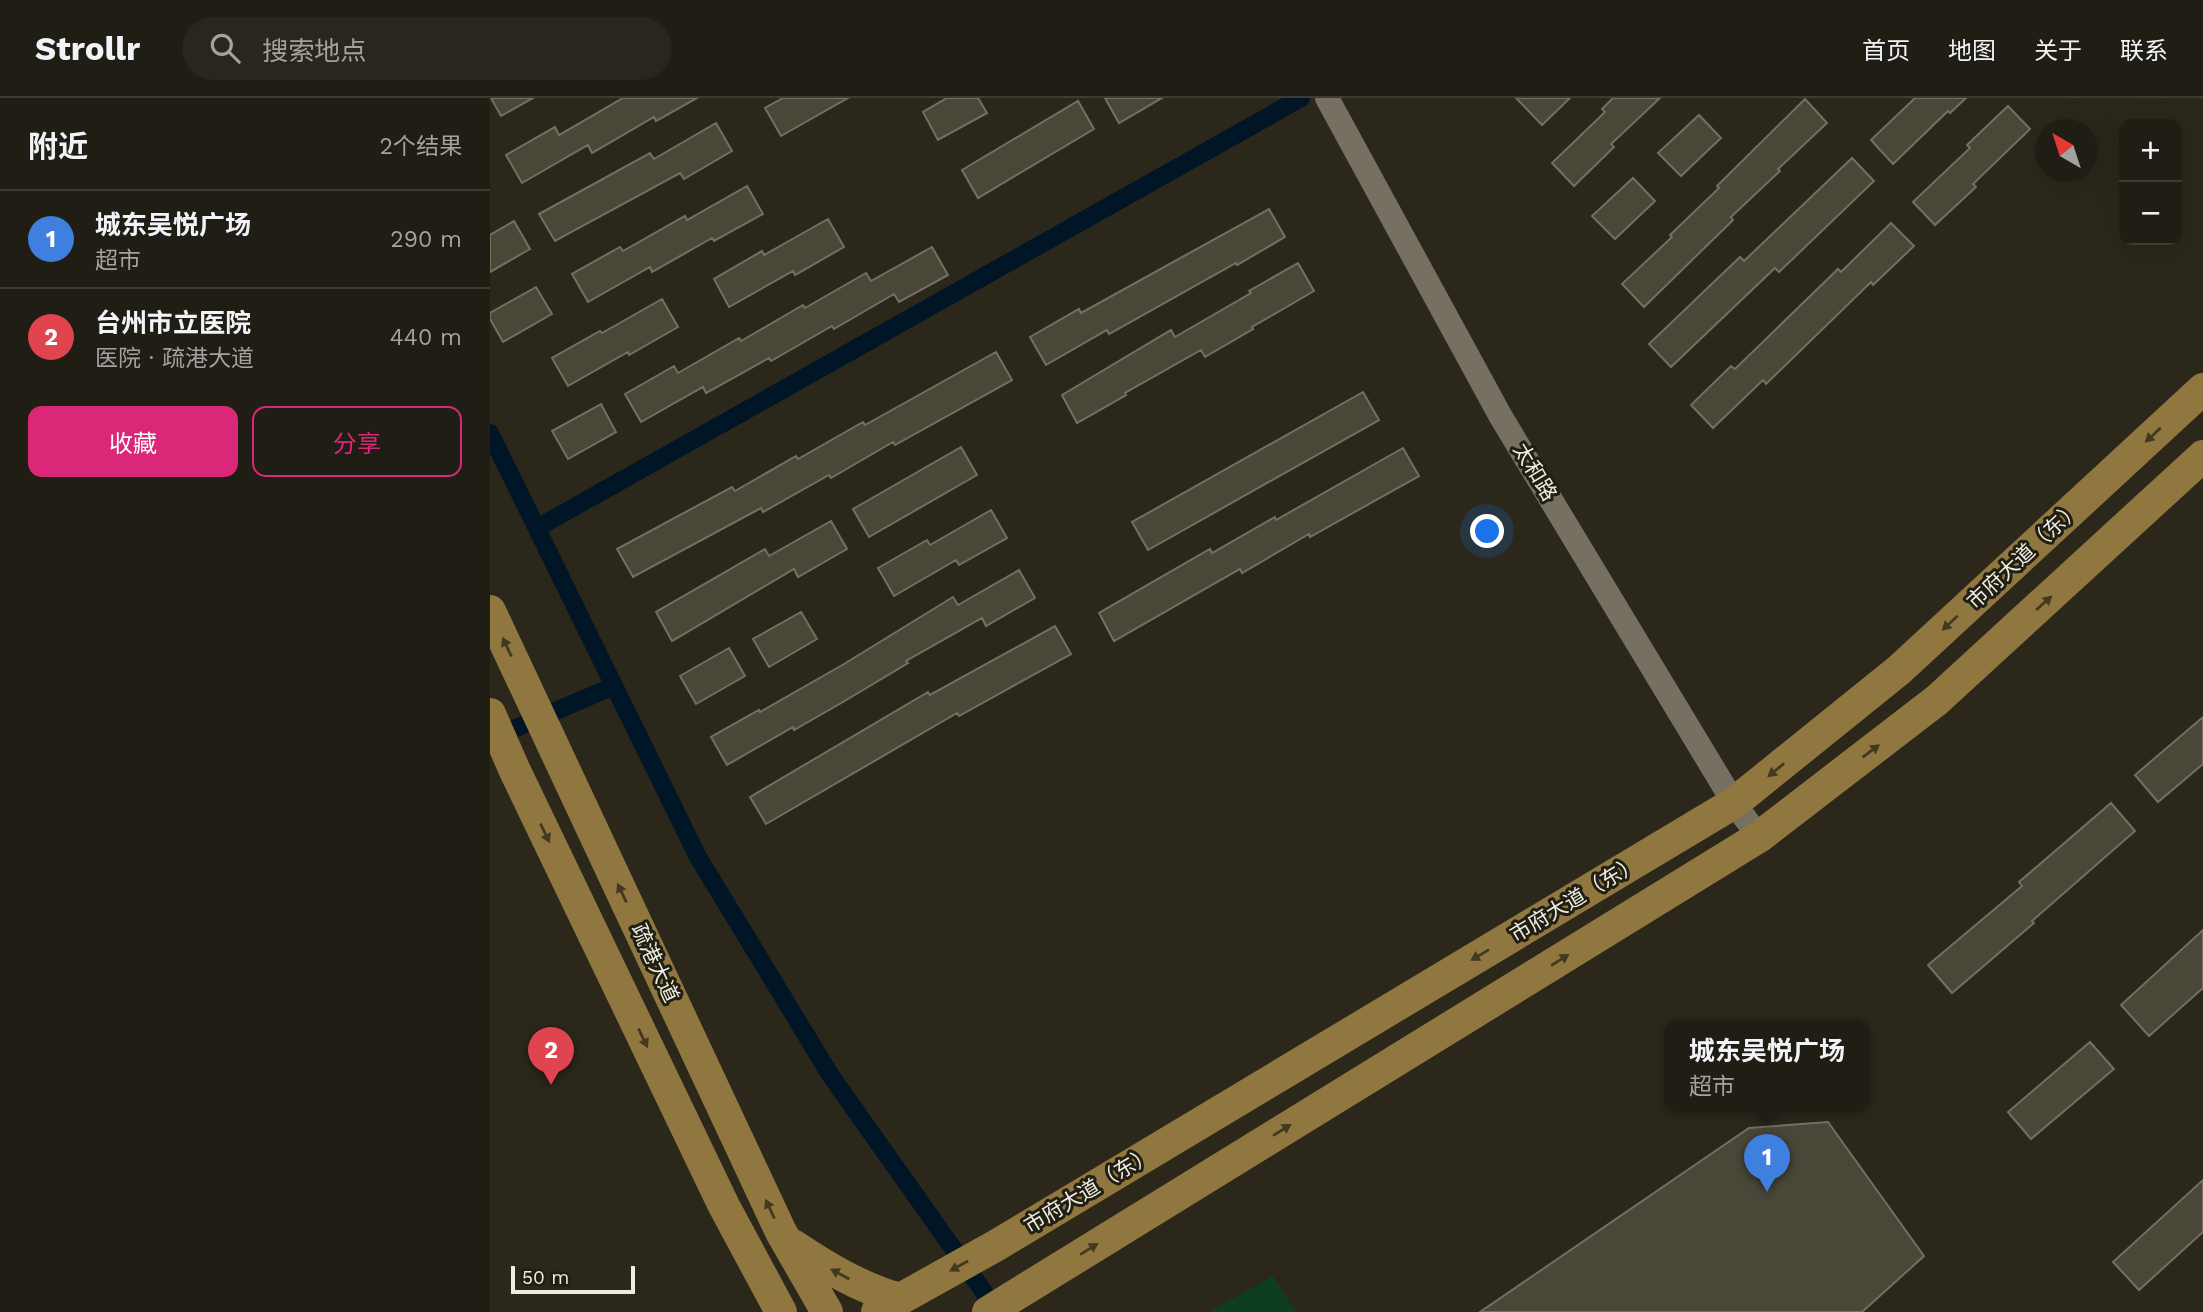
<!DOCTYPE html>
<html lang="zh">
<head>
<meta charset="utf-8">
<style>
	:root { --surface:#201d14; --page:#28261d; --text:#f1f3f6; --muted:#a2a2a0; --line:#3d3b34; --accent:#db2777 }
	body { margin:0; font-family:"Work Sans","Noto Sans SC",sans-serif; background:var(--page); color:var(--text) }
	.controls { position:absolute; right:21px; top:21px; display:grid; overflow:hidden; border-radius:14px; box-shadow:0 7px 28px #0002 }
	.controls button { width:63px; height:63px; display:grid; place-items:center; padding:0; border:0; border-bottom:2px solid var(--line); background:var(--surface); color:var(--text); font:35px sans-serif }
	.compass { position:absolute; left:1545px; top:21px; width:63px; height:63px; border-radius:50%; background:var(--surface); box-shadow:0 7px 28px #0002; rotate:321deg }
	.scale { position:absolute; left:21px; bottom:18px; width:124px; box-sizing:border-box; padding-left:7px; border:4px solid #edebe3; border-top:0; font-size:19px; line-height:24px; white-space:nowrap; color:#edebe3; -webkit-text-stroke:5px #211e12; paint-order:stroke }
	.you { position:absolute; left:998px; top:434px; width:24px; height:24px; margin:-18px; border:5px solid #fff; border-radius:50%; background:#1a73e8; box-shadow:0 0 0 10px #1a73e833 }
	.badge { display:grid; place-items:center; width:46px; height:46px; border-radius:50%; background:var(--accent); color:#fff; font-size:23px; font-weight:700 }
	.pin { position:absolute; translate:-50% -58px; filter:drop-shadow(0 2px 4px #0008) }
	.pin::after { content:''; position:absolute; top:37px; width:24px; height:21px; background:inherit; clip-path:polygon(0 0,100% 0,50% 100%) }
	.popup { position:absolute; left:1174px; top:922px; width:206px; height:91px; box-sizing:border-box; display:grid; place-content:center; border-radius:14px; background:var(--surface); filter:drop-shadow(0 2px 5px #0005); font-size:23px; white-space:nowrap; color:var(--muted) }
	.popup b { font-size:26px; color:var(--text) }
	.popup::after { content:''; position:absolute; left:50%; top:100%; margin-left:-14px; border:14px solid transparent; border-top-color:var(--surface) }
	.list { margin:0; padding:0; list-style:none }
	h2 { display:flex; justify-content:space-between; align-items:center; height:91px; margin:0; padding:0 28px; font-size:30px }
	h2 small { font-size:23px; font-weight:400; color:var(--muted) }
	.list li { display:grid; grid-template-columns:46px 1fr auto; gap:21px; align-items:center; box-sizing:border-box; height:98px; padding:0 28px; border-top:2px solid var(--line) }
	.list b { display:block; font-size:26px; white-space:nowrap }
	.list p { margin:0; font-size:23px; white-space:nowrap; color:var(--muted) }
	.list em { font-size:23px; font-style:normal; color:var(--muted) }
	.actions { display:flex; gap:14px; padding:21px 28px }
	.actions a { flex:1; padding:16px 0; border:2px solid var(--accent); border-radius:14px; text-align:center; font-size:24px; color:var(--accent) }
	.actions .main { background:var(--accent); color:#fff }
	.icon { flex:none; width:38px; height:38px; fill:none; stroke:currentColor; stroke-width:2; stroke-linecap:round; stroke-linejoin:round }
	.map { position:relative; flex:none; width:1713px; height:1214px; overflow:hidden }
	header { display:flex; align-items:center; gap:42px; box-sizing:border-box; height:98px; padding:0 35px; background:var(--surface); border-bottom:2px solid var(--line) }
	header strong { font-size:33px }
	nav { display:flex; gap:38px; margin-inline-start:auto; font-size:24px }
	.search { width:490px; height:63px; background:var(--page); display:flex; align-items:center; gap:18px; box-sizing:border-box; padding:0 24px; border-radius:38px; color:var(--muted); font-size:26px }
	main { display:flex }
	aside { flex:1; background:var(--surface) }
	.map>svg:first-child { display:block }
</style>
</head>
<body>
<header>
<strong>Strollr</strong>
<div class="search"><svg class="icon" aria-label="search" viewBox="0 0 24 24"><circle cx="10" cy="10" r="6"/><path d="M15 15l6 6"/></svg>搜索地点</div>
<nav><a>首页</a><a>地图</a><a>关于</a><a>联系</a></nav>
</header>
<main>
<aside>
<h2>附近<small>2个结果</small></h2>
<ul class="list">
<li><span class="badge" style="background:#3f7fe0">1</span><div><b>城东吴悦广场</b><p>超市</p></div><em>290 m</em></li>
<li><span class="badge" style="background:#e0444e">2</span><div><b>台州市立医院</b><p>医院 · 疏港大道</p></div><em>440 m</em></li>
</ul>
<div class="actions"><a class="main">收藏</a><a>分享</a></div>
</aside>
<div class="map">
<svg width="1713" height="1214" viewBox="0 0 1713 1214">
	<rect width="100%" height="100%" fill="#2b271b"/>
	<path fill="#0e3e21" d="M 783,1178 L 806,1214 L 719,1214 Z"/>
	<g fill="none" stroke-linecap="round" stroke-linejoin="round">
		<path stroke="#001525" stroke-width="18" d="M 0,335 L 208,759 L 341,978 L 496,1197 L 505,1214
			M 47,430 L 811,0
			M 3,640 L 124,588"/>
	</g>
	<path fill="#4a4638" stroke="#746f61" stroke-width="2" d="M 1,0 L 43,0 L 11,18 Z
		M 133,0 L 207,0 L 166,23 L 164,19 L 102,55 L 98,47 L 32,85 L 16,57 L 65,29 L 69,37 Z
		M 293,0 L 358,0 L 291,38 L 275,10 Z
		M 457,0 L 488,0 L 497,15 L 448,42 L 433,14 Z
		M 615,0 L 672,0 L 629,25 Z
		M 1026,0 L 1080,0 L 1052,27 Z
		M 1123,0 L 1170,0 L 1121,46 L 1124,49 L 1084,88 L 1062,65 L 1115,14 L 1112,11 Z
		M 1425,0 L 1476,0 L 1460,15 L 1458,13 L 1403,66 L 1381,42 Z
		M 1315,1 L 1337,25 L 1288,71 L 1290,73 L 1241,119 L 1243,122 L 1154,209 L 1132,186 L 1182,139 L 1180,137 L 1229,90 L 1227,88 Z
		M 588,3 L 604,31 L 488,100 L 472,72 Z
		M 1518,8 L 1540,31 L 1483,86 L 1486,89 L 1445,127 L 1423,104 L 1480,50 L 1477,47 Z
		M 1209,17 L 1231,40 L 1191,78 L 1168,55 Z
		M 226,25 L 242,53 L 194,81 L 190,75 L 65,143 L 49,116 L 160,55 L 164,61 Z
		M 1362,60 L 1384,83 L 1289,174 L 1285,170 L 1181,269 L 1159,246 L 1250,159 L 1254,163 Z
		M 1143,80 L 1165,103 L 1125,141 L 1102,118 Z
		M 257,88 L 273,116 L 224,143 L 222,140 L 162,174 L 160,169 L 98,204 L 82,176 L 130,149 L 133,153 L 195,118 L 197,122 Z
		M 779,111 L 795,139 L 747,167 L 746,165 L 619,236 L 617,232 L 556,267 L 540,239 L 589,211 L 591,215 Z
		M 338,121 L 354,149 L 305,177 L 303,173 L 239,209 L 224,181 L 272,153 L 274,157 Z
		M 24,123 L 40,151 L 0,174 L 0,137 Z
		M 1401,125 L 1424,148 L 1383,187 L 1381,184 L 1276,286 L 1273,282 L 1223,330 L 1201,307 L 1241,268 L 1245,271 L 1348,171 L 1351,174 Z
		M 442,149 L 458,177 L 409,204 L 404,196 L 344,231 L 342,228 L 281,263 L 279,260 L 216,295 L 213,289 L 151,324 L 135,296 L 184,268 L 188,275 L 249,240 L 251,243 L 313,207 L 315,210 L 376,175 L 381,183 Z
		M 808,165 L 824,193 L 762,229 L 763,231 L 715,259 L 711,252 L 635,295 L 636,297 L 587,325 L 572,297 L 681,232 L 685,239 L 761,195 L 759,193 Z
		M 46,189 L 62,216 L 13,244 L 0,221 L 0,215 Z
		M 172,201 L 188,229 L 139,257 L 138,254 L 78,288 L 62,260 L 110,233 L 112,235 Z
		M 506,254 L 522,282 L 405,347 L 403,344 L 341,380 L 339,377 L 273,414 L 271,410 L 143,479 L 127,451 L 242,389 L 245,393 L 306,358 L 308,361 L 373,324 L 375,327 Z
		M 873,294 L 889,322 L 658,452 L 642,424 Z
		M 111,306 L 126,334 L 78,361 L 62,333 Z
		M 471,349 L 487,377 L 379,439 L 363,411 Z
		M 913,350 L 929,378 L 820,439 L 819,436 L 752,475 L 750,471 L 624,543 L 609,515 L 720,451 L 722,455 L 785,419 L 786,422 Z
		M 501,412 L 517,440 L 469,467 L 466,462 L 404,498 L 388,470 L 437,442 L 440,447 Z
		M 341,423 L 357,451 L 308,479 L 304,471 L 182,543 L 166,514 L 275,451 L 279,458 Z
		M 529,472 L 545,500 L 496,528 L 492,520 L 416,563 L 418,565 L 353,604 L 304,632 L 303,629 L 237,667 L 221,639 L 269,612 L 270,614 L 354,566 L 463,499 L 468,507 Z
		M 311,514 L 327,541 L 279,569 L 263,541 Z
		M 565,528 L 581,556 L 469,618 L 467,615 L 276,726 L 260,699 L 438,594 L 440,597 Z
		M 239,550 L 255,578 L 206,606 L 190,578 Z
		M 1713,619 L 1713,666 L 1668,704 L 1645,677 Z
		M 1621,705 L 1645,733 L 1542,823 L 1544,825 L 1462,895 L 1438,867 L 1532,788 L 1529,784 Z
		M 1713,832 L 1713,890 L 1659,938 L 1631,907 Z
		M 1600,944 L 1624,971 L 1541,1041 L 1518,1014 Z
		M 1338,1024 L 1434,1158 L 1372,1214 L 990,1214 L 1259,1030 Z
		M 1713,1082 L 1713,1134 L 1649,1192 L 1623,1164 Z"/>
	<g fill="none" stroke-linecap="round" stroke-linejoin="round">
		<path stroke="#757062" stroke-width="24" d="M 837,0 L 1011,319 L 1244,705 L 1269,739"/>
		<path stroke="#907740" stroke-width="32" d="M 0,513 L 291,1134 L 337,1214
			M 0,616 L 25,673 L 234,1108 L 291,1214
			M 303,1147 C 336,1169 370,1190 410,1201
			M 387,1214 L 507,1147 L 1244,705 L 1409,572 L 1713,291
			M 498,1214 L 1269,739 L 1447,602 L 1713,358"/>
	</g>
	<defs><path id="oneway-solid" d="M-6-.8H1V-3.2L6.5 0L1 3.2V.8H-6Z" transform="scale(1.75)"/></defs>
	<g fill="#423920">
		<use href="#oneway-solid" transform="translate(1663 337) rotate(137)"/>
		<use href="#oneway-solid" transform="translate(1554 505) rotate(-42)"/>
		<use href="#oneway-solid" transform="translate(1460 525) rotate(137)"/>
		<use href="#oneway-solid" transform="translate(17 549) rotate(-115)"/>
		<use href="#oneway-solid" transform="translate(1381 653) rotate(-37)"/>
		<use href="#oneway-solid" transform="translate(1286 672) rotate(141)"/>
		<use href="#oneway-solid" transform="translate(55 735) rotate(64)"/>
		<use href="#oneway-solid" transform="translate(132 795) rotate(-115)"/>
		<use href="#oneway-solid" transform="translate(990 857) rotate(149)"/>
		<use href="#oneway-solid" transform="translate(1070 862) rotate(-32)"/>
		<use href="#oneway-solid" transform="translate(153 940) rotate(64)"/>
		<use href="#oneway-solid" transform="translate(792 1032) rotate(-32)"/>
		<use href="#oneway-solid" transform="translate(280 1111) rotate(-115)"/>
		<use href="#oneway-solid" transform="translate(599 1151) rotate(-32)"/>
		<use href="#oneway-solid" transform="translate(469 1168) rotate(151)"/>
		<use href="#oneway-solid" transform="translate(350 1176) rotate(-152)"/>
	</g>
	<g text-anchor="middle" stroke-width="6" stroke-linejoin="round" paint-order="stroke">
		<g font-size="21" fill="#edebe3" stroke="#211e12">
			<text transform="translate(1045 374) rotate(59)" y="7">太和路</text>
			<text transform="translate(1534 457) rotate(-43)" y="7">市府大道（东）</text>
			<text transform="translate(1085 801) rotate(-31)" y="7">市府大道（东）</text>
			<text transform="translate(165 865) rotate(65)" y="7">疏港大道</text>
			<text transform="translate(599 1092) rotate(-31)" y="7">市府大道（东）</text>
		</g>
	</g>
</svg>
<div class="controls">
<button>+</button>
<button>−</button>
</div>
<svg class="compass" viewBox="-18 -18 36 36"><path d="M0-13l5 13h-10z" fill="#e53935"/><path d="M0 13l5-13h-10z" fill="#a2a2a0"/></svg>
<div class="scale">50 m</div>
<div class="you"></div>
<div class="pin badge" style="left:1277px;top:1094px;background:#3f7fe0">1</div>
<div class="popup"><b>城东吴悦广场</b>超市</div>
<div class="pin badge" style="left:61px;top:987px;background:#e0444e">2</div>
</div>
</main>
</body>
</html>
